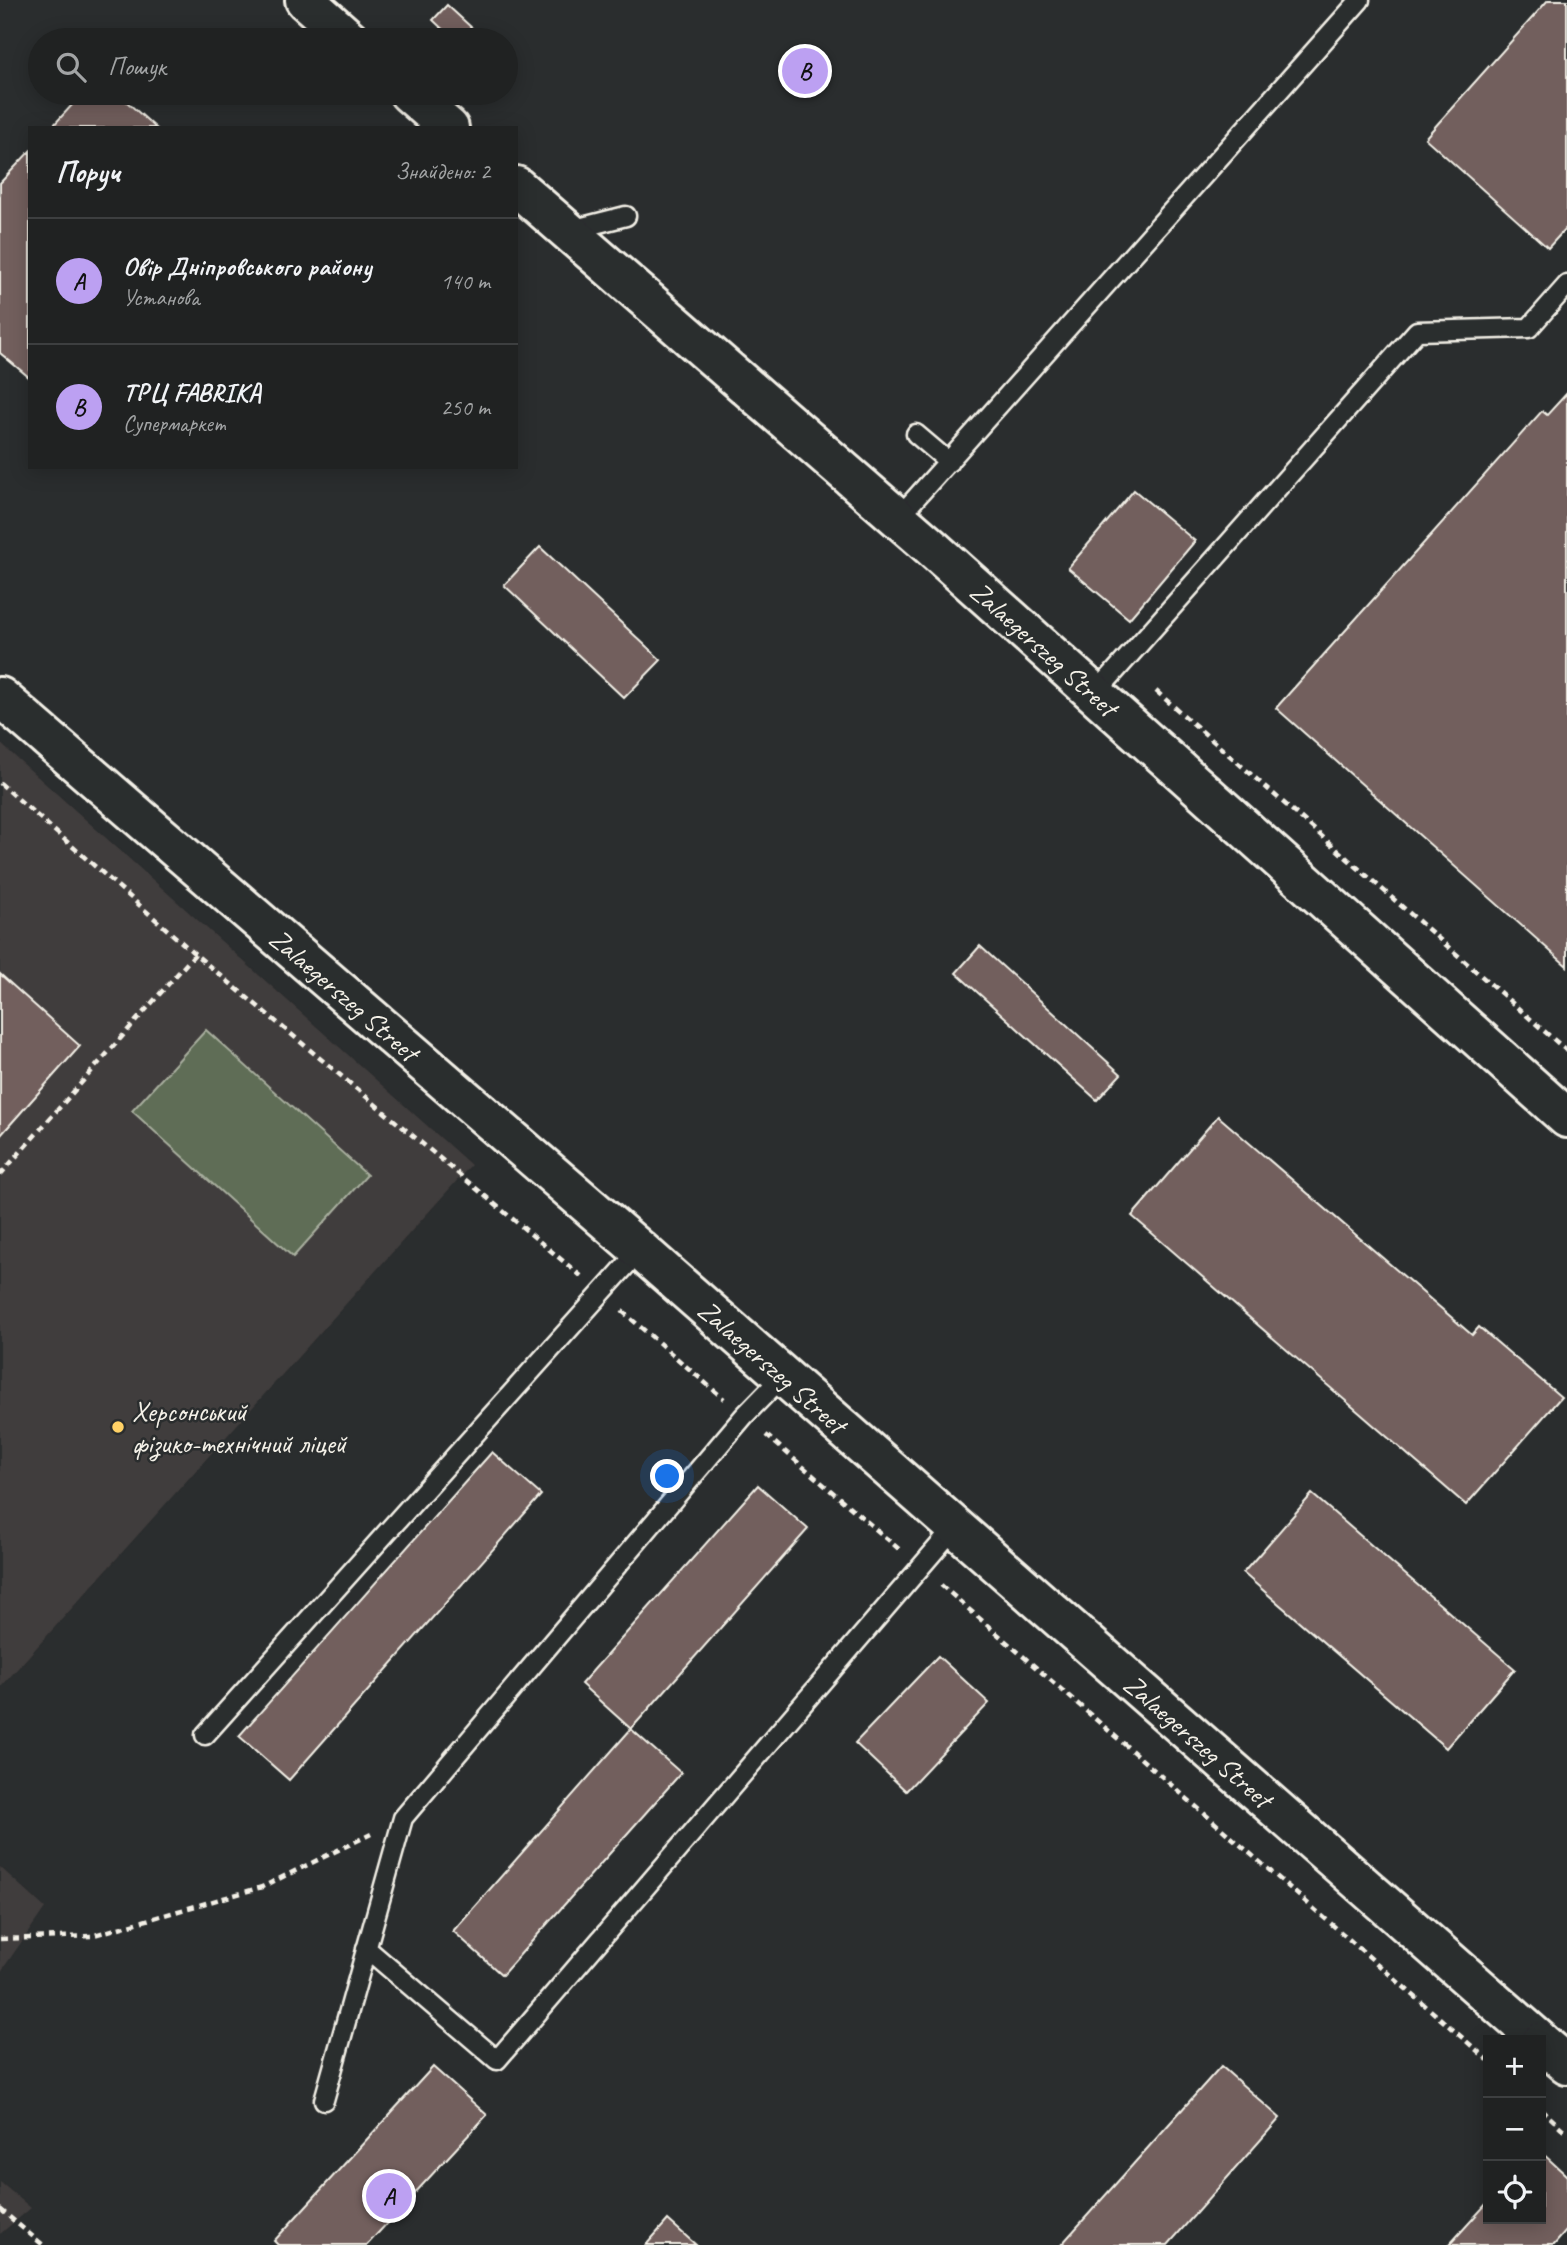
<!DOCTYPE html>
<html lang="uk">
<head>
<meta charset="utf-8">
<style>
	:root { --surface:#202222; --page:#2d2f2f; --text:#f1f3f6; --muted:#a2a4a5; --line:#3d3f40; --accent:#bca0f2 }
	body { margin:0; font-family:Caveat,sans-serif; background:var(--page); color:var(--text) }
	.controls { position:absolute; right:21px; bottom:21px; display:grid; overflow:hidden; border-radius:0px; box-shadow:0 4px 18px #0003 }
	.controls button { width:63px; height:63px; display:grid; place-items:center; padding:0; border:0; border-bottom:2px solid var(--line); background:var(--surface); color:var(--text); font:35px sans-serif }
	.you { position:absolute; left:668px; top:1477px; width:24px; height:24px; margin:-18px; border:5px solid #fff; border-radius:50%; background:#1a73e8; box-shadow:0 0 0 10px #1a73e833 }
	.badge { display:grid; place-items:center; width:46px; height:46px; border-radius:50%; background:var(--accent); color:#111; font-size:23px; font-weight:700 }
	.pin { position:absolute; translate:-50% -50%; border:4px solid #fff; box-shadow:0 2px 7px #0006 }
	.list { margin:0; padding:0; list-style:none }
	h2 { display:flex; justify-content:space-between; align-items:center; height:91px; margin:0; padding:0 28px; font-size:30px }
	h2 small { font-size:23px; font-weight:400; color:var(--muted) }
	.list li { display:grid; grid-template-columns:46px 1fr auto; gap:21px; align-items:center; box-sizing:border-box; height:126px; padding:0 28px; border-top:2px solid var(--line) }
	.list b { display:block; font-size:26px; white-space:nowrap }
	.list p { margin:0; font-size:23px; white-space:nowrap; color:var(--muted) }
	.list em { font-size:23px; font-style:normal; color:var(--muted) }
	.icon { flex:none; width:38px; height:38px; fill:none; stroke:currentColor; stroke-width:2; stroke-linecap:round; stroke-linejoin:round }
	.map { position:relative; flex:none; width:1567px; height:2245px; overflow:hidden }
	.search { position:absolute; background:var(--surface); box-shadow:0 4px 18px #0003; left:28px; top:28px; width:490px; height:77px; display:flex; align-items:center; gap:18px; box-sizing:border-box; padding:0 24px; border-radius:38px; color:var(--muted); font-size:26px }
	.panel { position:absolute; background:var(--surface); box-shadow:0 4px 18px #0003; left:28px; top:126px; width:490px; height:343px; border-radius:0px }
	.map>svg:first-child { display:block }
</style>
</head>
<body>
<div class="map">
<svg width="1567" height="2245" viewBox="0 0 1567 2245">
	<rect width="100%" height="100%" fill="#2a2d2e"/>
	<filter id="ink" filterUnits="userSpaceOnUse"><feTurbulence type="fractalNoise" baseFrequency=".0143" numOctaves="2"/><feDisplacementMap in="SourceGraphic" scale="14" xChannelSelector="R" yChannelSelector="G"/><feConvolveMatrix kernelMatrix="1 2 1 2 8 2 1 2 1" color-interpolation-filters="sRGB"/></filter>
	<g filter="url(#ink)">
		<path fill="#403c3c" d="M 0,743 L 471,1165 L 0,1688 Z
			M 0,1867 L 45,1908 L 0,1973 Z
			M 0,2182 L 31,2208 L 0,2234 Z"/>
		<path fill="#5e6d56" stroke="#a9af9f" stroke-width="2" d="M 206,1030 L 367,1175 L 293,1257 L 132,1111 Z"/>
		<path fill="#725f5d" stroke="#f4f1e8" stroke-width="2" d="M 1548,0 L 1567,0 L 1567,227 L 1548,248 L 1425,138 Z
			M 447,5 L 485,40 L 454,40 L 433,20 Z
			M 83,93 L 117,93 L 156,128 L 51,128 Z
			M 30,151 L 30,378 L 0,353 L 0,183 Z
			M 1567,393 L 1567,966 L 1276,708 L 1542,411 L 1547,415 Z
			M 1134,490 L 1195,541 L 1129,619 L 1068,568 Z
			M 540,547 L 661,660 L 624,698 L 504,585 Z
			M 980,946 L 1121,1074 L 1097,1100 L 956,973 Z
			M 0,974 L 80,1046 L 0,1136 Z
			M 1218,1116 L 1472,1335 L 1479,1327 L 1561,1397 L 1466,1505 L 1132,1216 Z
			M 492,1452 L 541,1495 L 289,1780 L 239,1736 Z
			M 758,1485 L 808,1529 L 631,1729 L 581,1684 Z
			M 1312,1494 L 1515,1669 L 1446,1748 L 1243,1573 Z
			M 938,1656 L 989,1703 L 906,1791 L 855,1743 Z
			M 631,1729 L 681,1773 L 502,1975 L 453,1931 Z
			M 1221,2066 L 1280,2118 L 1168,2245 L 1061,2245 Z
			M 433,2067 L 487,2115 L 367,2245 L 278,2245 L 274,2241 Z
			M 1541,2152 L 1567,2176 L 1567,2230 L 1554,2245 L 1449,2245 L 1488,2202 L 1488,2219 L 1541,2219 Z
			M 668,2220 L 696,2245 L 646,2245 Z"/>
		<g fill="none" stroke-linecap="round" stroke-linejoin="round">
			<defs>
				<path id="service" d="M 567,231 L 626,216
					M 916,434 L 949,462
					M 898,518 L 1360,0
					M 1095,694 L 1417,331 L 1529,328 L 1567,285
					M 205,1735 L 640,1250
					M 366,1948 L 497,2060 L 955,1527
					M 324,2100 L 403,1818 L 744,1416 L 782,1377"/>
				<g id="secondary">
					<path d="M 305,0 L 350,40"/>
					<path d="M 409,93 L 449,128"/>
					<path id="s1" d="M 516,186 L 930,546 L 1567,1118"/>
					<path id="s2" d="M 0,697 L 640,1250 L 1539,2040"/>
					<path d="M 1541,2042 L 1567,2064"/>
				</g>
			</defs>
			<use href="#service" stroke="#f4f1e8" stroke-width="23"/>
			<use href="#secondary" stroke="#f4f1e8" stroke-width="44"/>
			<path stroke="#f4f1e8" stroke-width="4.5" stroke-dasharray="7 5" stroke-linecap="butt" d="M 1156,691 L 1567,1051
				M 0,783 L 195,954 L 581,1276
				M 0,1175 L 195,954
				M 622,1311 L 724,1399
				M 766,1435 L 900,1550
				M 941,1585 L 1488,2060
				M 0,1939 L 91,1936 L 262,1887 L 371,1834
				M 1541,2109 L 1567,2133
				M 0,2209 L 43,2245"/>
			<use href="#service" stroke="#2a2d2e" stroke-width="18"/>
			<use href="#secondary" stroke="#2a2d2e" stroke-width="38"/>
		</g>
	</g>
	<circle fill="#ffd166" stroke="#2a2d2e" stroke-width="2.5" cx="118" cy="1427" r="7"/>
	<g text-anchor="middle" stroke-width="5" stroke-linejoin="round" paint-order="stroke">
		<g font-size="28" fill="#f4f1e8" stroke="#2a2d2e">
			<text dy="10" stroke="none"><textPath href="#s1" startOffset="702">Zalaegerszeg Street</textPath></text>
			<text dy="10" stroke="none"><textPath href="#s2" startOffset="455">Zalaegerszeg Street</textPath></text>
			<text dy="10" stroke="none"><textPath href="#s2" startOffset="1022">Zalaegerszeg Street</textPath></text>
			<text dy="10" stroke="none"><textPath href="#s2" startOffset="1589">Zalaegerszeg Street</textPath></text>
		</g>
		<g font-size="28" fill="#f4f1e8" stroke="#2a2d2e" text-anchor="start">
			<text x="132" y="1421">Херсонський<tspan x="132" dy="32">фізико-технічний ліцей</tspan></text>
		</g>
	</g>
</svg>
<div class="controls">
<button>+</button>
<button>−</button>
<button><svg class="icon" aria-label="locate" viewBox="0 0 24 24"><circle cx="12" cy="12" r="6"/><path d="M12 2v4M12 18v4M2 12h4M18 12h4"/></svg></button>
</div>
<div class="you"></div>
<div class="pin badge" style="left:389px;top:2196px">A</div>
<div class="pin badge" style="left:805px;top:71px">B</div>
<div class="search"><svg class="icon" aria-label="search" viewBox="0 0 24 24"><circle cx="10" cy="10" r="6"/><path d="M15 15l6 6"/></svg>Пошук</div>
<section class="panel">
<h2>Поруч<small>Знайдено: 2</small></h2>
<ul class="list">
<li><span class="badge">A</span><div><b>Овір Дніпровського району</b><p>Установа</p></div><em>140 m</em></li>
<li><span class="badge">B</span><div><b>ТРЦ FABRIKA</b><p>Супермаркет</p></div><em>250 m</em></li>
</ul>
</section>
</div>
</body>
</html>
